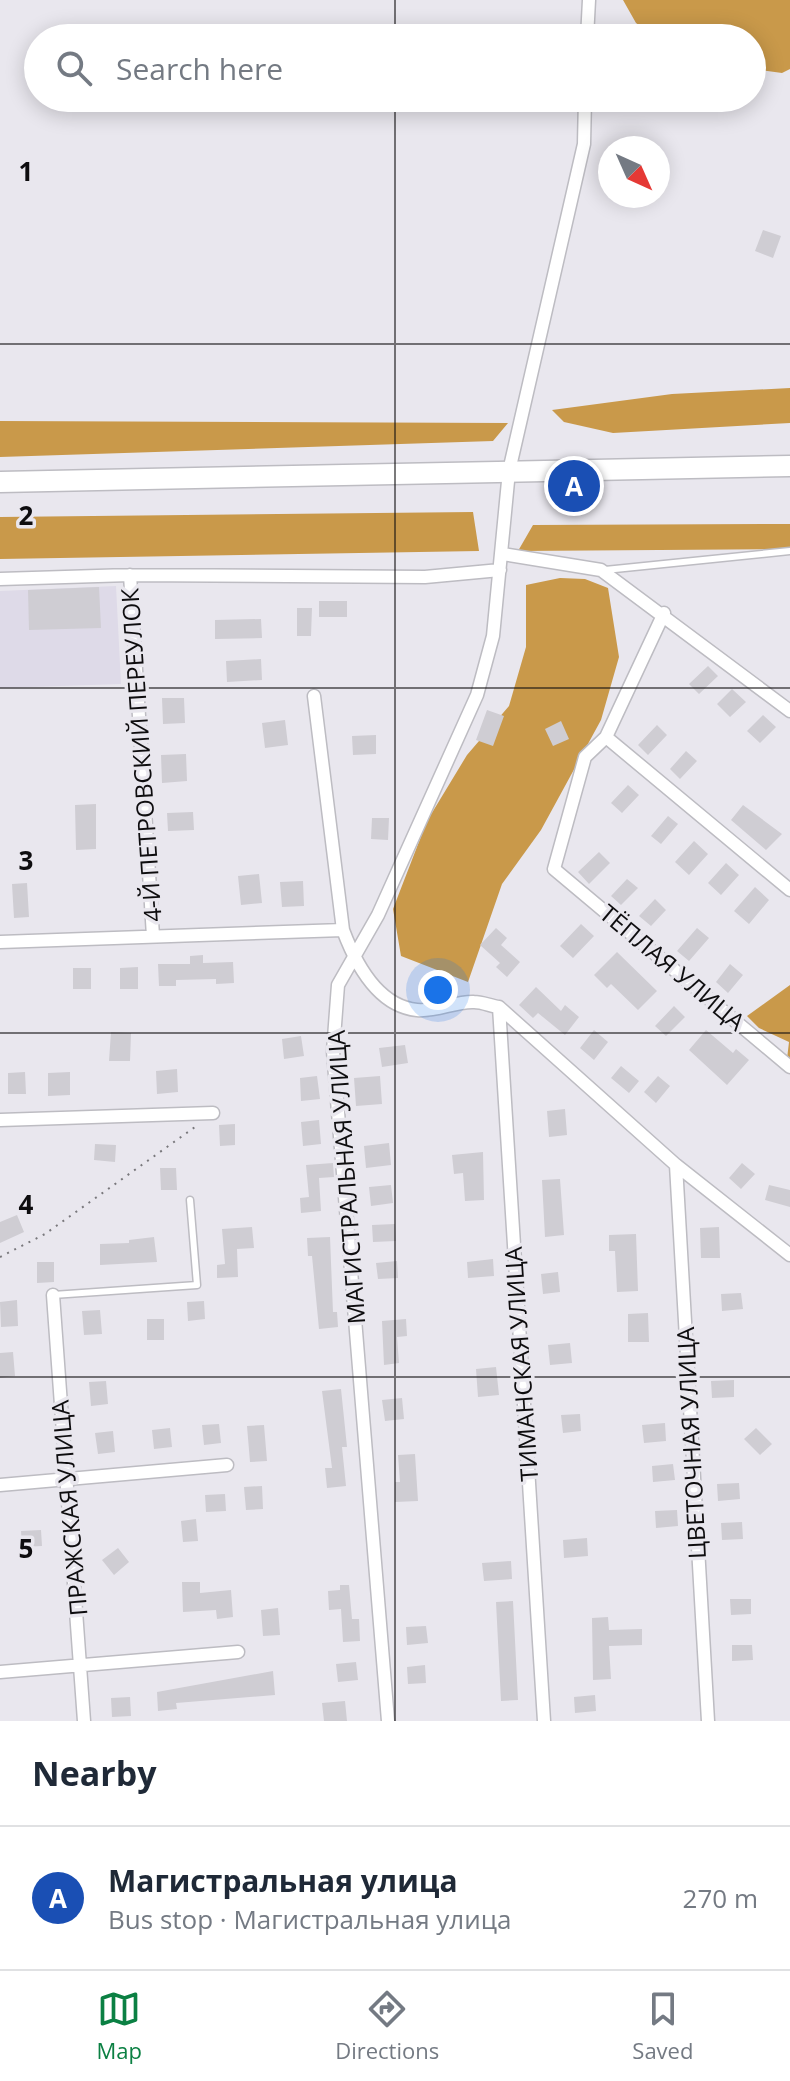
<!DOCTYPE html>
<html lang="en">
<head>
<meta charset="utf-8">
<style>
	:root { --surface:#fff; --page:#f6f6f7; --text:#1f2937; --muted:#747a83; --line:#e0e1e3; --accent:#0b8043 }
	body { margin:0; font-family:"Open Sans",sans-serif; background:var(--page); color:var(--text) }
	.compass { position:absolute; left:598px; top:136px; width:72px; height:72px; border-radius:50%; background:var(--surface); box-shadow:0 4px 20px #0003; rotate:135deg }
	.you { position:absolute; left:438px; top:990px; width:28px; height:28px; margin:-20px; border:6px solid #fff; border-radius:50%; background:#1a73e8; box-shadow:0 0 0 12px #1a73e833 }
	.badge { display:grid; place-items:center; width:52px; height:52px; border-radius:50%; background:var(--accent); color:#fff; font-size:26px; font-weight:700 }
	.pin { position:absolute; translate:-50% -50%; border:4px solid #fff; box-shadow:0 2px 8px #0006 }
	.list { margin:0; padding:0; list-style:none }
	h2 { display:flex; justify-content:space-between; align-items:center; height:104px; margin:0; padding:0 32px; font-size:34px }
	h2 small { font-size:26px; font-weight:400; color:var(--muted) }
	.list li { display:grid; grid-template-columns:52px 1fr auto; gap:24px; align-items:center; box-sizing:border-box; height:144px; padding:0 32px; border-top:2px solid var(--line) }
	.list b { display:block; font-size:30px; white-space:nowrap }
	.list p { margin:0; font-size:26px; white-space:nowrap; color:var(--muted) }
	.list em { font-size:26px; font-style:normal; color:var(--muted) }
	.icon { flex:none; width:44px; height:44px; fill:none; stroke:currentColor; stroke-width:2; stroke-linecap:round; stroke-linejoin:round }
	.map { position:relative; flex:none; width:790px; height:1721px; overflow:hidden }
	.search { position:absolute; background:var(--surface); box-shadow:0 4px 20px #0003; left:24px; right:24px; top:24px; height:88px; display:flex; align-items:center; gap:20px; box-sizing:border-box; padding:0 28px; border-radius:44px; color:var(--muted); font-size:30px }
	.sheet { height:248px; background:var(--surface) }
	nav { display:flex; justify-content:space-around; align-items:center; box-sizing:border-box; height:112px; border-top:2px solid var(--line); background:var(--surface); font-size:22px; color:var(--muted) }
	nav a { display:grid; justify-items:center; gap:4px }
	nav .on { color:var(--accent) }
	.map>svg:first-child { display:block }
</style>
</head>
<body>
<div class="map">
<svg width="790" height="1721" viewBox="0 0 790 1721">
	<rect width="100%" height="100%" fill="#e9e7ee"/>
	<path fill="#dedae8" d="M 116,586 L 121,684 L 0,688 L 0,591 Z"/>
	<path fill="#c9994a" d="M 623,0 L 790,0 L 790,69 L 782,73 L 752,69 L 752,38 L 657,38 L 636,23 Z
		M 790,388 L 790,423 L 613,433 L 564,422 L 552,410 L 672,394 Z
		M 0,421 L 508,423 L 493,441 L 0,457 Z
		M 473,512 L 479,551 L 0,559 L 0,517 Z
		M 790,524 L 790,549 L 518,551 L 533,525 Z
		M 560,578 L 585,579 L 608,588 L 619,657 L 601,720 L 541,830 L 502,884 L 468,982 L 401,956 L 393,909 L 427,821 L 467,755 L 509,706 L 526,647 L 526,585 Z
		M 790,985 L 790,1060 L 787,1059 L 789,1042 L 759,1028 L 747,1016 Z"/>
	<path fill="#cfcdd3" d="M 763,230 L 781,236 L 773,258 L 755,251 Z
		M 99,587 L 101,628 L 29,630 L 28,590 Z
		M 319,601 L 347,601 L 347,617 L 319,617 Z
		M 297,608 L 312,608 L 311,636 L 297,636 Z
		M 261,619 L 262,638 L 215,639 L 215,620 Z
		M 261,659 L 262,680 L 227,682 L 226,661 Z
		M 708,666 L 718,676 L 699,694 L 689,684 Z
		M 732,689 L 746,702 L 730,717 L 717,704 Z
		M 162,698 L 184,698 L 185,723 L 163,724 Z
		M 487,710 L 504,716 L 493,746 L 476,740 Z
		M 763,715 L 776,727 L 760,743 L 747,731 Z
		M 285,720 L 288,745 L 265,748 L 262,723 Z
		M 561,721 L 569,739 L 553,746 L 545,729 Z
		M 657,725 L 667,735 L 648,755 L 638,745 Z
		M 376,735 L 376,754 L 353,755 L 352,736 Z
		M 686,751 L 697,761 L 680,779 L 670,769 Z
		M 186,754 L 187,781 L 162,783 L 161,755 Z
		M 628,785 L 639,795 L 622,813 L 611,803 Z
		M 96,804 L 96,849 L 76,850 L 75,805 Z
		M 743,805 L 782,834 L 766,850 L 731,820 Z
		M 193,812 L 194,830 L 168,831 L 167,813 Z
		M 668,816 L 678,824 L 661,844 L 651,836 Z
		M 372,818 L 389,818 L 388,840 L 371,839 Z
		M 694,841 L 708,854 L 689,875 L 675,862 Z
		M 599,852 L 610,863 L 589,884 L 578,872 Z
		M 726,863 L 739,875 L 721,895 L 708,883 Z
		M 259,874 L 262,903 L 241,905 L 238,876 Z
		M 627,879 L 638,888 L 621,905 L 611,896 Z
		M 303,881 L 304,906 L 282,907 L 280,882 Z
		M 27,883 L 29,917 L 14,918 L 12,884 Z
		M 755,887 L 769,900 L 749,924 L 734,911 Z
		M 655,899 L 666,910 L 651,926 L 639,916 Z
		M 581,924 L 594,936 L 573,958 L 560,946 Z
		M 496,928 L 507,938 L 501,945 L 520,962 L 507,977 L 496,967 L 500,963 L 480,945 Z
		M 697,928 L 709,938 L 689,961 L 677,951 Z
		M 617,952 L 657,991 L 638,1010 L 611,984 L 607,988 L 594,975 Z
		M 203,955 L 203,963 L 233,962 L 234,983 L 216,984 L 216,979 L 176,980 L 176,986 L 159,986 L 158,964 L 190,964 L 190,956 Z
		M 730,964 L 743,975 L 728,993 L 716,982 Z
		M 138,967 L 138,989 L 120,989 L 120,968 Z
		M 73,968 L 91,968 L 91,989 L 73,989 Z
		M 536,987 L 561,1011 L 565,1005 L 579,1017 L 565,1035 L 538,1013 L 533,1018 L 519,1005 Z
		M 674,1006 L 685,1017 L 666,1036 L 655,1026 Z
		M 594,1030 L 608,1042 L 594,1060 L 580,1048 Z
		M 706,1030 L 733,1053 L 736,1049 L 749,1060 L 727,1085 L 689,1050 Z
		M 111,1032 L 131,1033 L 130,1061 L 109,1061 Z
		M 301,1036 L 304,1056 L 284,1059 L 282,1039 Z
		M 405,1045 L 408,1063 L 382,1067 L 379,1048 Z
		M 621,1066 L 639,1081 L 629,1093 L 611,1078 Z
		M 177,1069 L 178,1092 L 157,1094 L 156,1071 Z
		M 25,1072 L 26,1094 L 8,1094 L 8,1073 Z
		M 70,1072 L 70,1095 L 48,1096 L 48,1073 Z
		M 317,1076 L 320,1099 L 301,1101 L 300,1078 Z
		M 380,1076 L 382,1104 L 356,1106 L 354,1078 Z
		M 658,1076 L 670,1086 L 656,1103 L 644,1092 Z
		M 565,1109 L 567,1135 L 549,1137 L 547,1111 Z
		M 319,1120 L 321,1144 L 303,1146 L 301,1122 Z
		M 235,1124 L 235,1145 L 220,1146 L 219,1125 Z
		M 389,1143 L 391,1165 L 366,1168 L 364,1146 Z
		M 95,1144 L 116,1145 L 115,1162 L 94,1160 Z
		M 483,1152 L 484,1200 L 465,1201 L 463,1173 L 454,1174 L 452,1155 Z
		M 333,1163 L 334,1177 L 319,1178 L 321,1211 L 301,1213 L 300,1198 L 309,1197 L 306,1165 Z
		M 742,1163 L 755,1174 L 741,1189 L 729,1178 Z
		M 160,1168 L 176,1168 L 177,1190 L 161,1190 Z
		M 560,1179 L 564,1235 L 545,1237 L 542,1180 Z
		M 391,1185 L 393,1203 L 371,1206 L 369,1187 Z
		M 769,1185 L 790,1190 L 790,1207 L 765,1200 Z
		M 17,1215 L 24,1232 L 0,1243 L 0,1222 Z
		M 395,1224 L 396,1241 L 373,1242 L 372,1225 Z
		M 252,1227 L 254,1248 L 237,1249 L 238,1277 L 217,1278 L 217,1265 L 225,1264 L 222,1229 Z
		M 719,1227 L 720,1258 L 701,1258 L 700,1228 Z
		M 636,1234 L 638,1291 L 617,1292 L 615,1251 L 609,1251 L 609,1235 Z
		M 154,1237 L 157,1262 L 100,1265 L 100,1244 L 129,1243 L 129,1240 Z
		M 330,1237 L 333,1312 L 337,1312 L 338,1327 L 319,1329 L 312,1256 L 308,1256 L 307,1238 Z
		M 493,1259 L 494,1276 L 468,1278 L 467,1262 Z
		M 397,1261 L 398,1278 L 378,1279 L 376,1263 Z
		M 37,1262 L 54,1262 L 54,1282 L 37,1283 Z
		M 558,1272 L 560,1292 L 543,1294 L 541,1274 Z
		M 741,1293 L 743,1309 L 722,1311 L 721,1294 Z
		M 17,1300 L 18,1326 L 1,1327 L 0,1302 Z
		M 204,1301 L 205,1319 L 188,1321 L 187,1302 Z
		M 100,1310 L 102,1334 L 84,1335 L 82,1311 Z
		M 648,1313 L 649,1342 L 628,1342 L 628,1314 Z
		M 147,1319 L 164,1319 L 164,1340 L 147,1340 Z
		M 406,1319 L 407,1336 L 397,1337 L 399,1363 L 384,1365 L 382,1321 Z
		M 570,1343 L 572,1363 L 550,1365 L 548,1345 Z
		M 13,1352 L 15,1376 L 0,1378 L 0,1353 Z
		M 496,1367 L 499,1395 L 478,1397 L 476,1369 Z
		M 734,1380 L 734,1397 L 712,1398 L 711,1381 Z
		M 106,1381 L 108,1404 L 91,1406 L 89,1382 Z
		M 341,1389 L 347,1447 L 342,1447 L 346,1486 L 327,1488 L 325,1468 L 332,1468 L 322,1391 Z
		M 402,1398 L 404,1419 L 385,1421 L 382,1400 Z
		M 580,1414 L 581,1431 L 563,1433 L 561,1415 Z
		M 665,1423 L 666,1441 L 644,1443 L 642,1425 Z
		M 219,1424 L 221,1443 L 204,1445 L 202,1425 Z
		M 264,1425 L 267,1461 L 250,1462 L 247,1426 Z
		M 170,1428 L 172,1447 L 154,1449 L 152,1430 Z
		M 756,1428 L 772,1444 L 760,1455 L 744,1439 Z
		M 113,1431 L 115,1452 L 98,1454 L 95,1433 Z
		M 415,1454 L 418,1501 L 395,1502 L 395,1482 L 400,1482 L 398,1455 Z
		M 673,1464 L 675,1480 L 653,1482 L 652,1466 Z
		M 739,1483 L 740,1499 L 718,1501 L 717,1484 Z
		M 262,1486 L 263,1509 L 246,1510 L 244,1487 Z
		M 225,1494 L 226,1511 L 206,1512 L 205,1495 Z
		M 677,1510 L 678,1526 L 656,1528 L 655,1511 Z
		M 196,1519 L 198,1541 L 183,1542 L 181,1521 Z
		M 742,1522 L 743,1539 L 722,1540 L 721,1523 Z
		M 41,1530 L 42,1546 L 22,1547 L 21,1531 Z
		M 587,1538 L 588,1556 L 564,1558 L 563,1540 Z
		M 118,1548 L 129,1562 L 114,1575 L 102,1560 Z
		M 511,1561 L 512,1579 L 484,1581 L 482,1563 Z
		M 182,1582 L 200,1582 L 200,1593 L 231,1590 L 233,1617 L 217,1619 L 216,1610 L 183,1612 Z
		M 340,1585 L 349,1585 L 352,1619 L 359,1619 L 360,1641 L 343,1642 L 341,1609 L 329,1610 L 328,1591 L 340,1590 Z
		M 730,1599 L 751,1599 L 751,1614 L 731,1615 Z
		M 513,1601 L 518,1700 L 501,1701 L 496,1602 Z
		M 278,1608 L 280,1635 L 263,1636 L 261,1610 Z
		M 608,1617 L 609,1630 L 642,1629 L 642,1645 L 609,1646 L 611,1679 L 593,1680 L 592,1618 Z
		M 426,1626 L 428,1643 L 407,1645 L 406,1627 Z
		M 732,1645 L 752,1645 L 753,1660 L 732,1661 Z
		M 356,1662 L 358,1680 L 338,1682 L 336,1664 Z
		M 425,1665 L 426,1683 L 408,1684 L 407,1667 Z
		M 273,1671 L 275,1695 L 176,1703 L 177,1709 L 158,1711 L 157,1692 Z
		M 595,1695 L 596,1711 L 575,1713 L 574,1697 Z
		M 130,1697 L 131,1716 L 112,1717 L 111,1698 Z
		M 345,1701 L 347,1721 L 324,1721 L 322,1703 Z"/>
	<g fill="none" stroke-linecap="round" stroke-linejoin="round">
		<defs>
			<path id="service" d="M 605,570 L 790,551
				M 53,1295 L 197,1285 L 190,1200"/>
			<path id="minor" d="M 587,38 L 589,0
				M 503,554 L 601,570 L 790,711
				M 130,575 L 153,936
				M 0,579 L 130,575 L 425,577 L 500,570
				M 664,613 L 606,737 L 585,757 L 554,869 L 790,1067
				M 314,696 L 343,930 C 355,962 377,1006 417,1010 C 436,1012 456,1001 474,1002 C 482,1002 491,1006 499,1007 L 676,1165 L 790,1255
				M 606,737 L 790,890
				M 0,942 L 343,930
				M 499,1007 L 544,1721
				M 0,1120 L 213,1113
				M 676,1165 L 708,1721
				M 53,1295 L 84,1721
				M 0,1485 L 227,1465
				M 0,1672 L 238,1652
				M 388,1721 L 333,1051 L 338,985 L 378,915 L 477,695 L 493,636 L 509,471 L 584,144 L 585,98"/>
			<path id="primary" d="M 0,482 L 790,466"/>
		</defs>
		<use href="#service" stroke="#bdbcc2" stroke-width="9"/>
		<use href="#minor" stroke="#bdbcc2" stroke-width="15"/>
		<use href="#primary" stroke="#bdbcc2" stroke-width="23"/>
		<path stroke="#79787c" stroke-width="2" stroke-dasharray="2 6" stroke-linecap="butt" d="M 0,1257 L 45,1234 L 195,1127"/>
		<use href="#service" stroke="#fff" stroke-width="6"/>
		<use href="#minor" stroke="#fff" stroke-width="12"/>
		<use href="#primary" stroke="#fff" stroke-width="20"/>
	</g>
	<path fill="none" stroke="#0e0d0f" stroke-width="2" stroke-opacity="0.55" d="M 395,0 L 395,38M 395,98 L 395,1721M 0,344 L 790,344M 0,688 L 790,688M 0,1033 L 790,1033M 0,1377 L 790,1377"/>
	<g text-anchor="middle" stroke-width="7" stroke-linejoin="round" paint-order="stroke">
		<g font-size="24" fill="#0e0d0f" stroke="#e9e7ee">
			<text transform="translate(142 755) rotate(-94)" y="8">4-Й ПЕТРОВСКИЙ ПЕРЕУЛОК</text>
			<text transform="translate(672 968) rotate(40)" y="8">ТЁПЛАЯ УЛИЦА</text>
			<text transform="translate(347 1177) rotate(-94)" y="8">МАГИСТРАЛЬНАЯ УЛИЦА</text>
			<text transform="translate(522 1364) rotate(-94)" y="8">ТИМАНСКАЯ УЛИЦА</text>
			<text transform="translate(692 1443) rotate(-93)" y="8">ЦВЕТОЧНАЯ УЛИЦА</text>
			<text transform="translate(70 1508) rotate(-95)" y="8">ПРАЖСКАЯ УЛИЦА</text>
		</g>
	</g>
	<g font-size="26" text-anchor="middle" font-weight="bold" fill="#0e0d0f" stroke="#e9e7ee" stroke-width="7" stroke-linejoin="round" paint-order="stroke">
		<text x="26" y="181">1</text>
		<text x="26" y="525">2</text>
		<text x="26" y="870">3</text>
		<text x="26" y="1214">4</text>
		<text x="26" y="1558">5</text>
	</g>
</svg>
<svg class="compass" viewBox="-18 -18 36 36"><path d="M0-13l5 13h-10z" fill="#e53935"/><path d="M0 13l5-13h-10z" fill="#747a83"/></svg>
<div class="you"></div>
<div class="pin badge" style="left:574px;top:486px;background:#1a4fb4">A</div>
<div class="search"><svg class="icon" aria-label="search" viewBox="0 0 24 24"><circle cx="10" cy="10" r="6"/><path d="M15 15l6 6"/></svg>Search here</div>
</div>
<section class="sheet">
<h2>Nearby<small></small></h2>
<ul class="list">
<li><span class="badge" style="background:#1a4fb4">A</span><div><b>Магистральная улица</b><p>Bus stop · Магистральная улица</p></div><em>270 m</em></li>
</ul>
</section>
<nav>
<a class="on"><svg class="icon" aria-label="map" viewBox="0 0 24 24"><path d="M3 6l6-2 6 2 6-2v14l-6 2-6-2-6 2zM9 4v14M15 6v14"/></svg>Map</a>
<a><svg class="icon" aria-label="directions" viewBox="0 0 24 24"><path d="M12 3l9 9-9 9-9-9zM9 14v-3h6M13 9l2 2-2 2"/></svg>Directions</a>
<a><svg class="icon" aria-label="saved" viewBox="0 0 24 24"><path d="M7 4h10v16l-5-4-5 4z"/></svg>Saved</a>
</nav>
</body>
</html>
